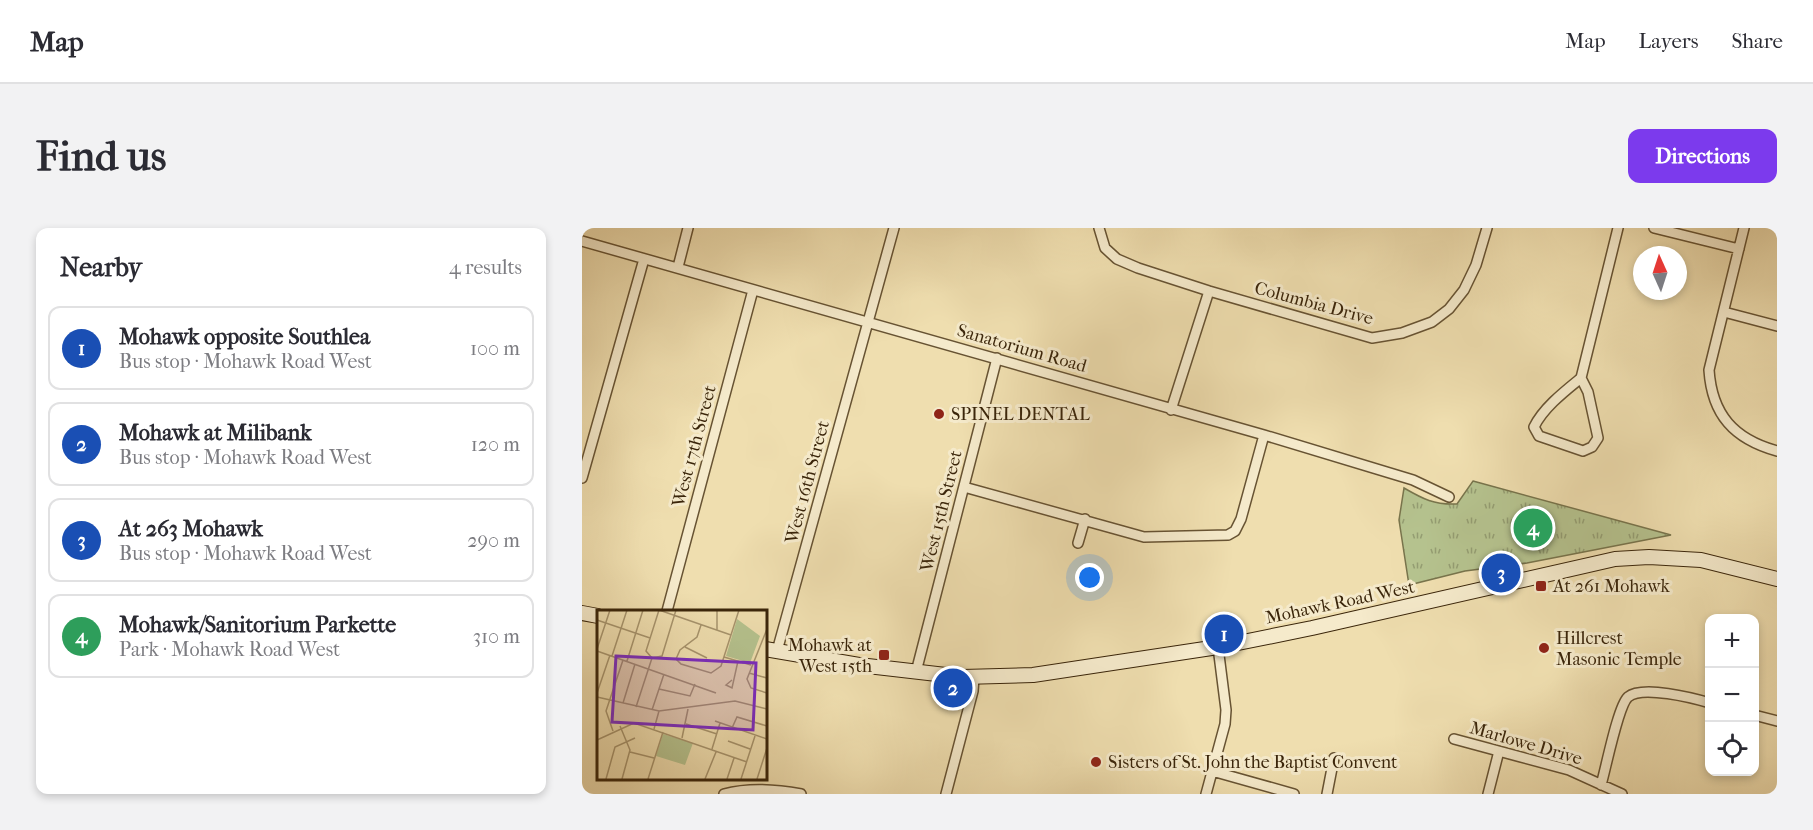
<!DOCTYPE html>
<html lang="en">
<head>
<meta charset="utf-8">
<style>
	:root { --surface:#fff; --page:#f2f2f3; --text:#2b2b33; --muted:#7c7c81; --line:#e1e1e2; --accent:#7c3aed }
	body { margin:0; font-family:"IM FELL French Canon",serif; background:var(--page); color:var(--text) }
	.controls { position:absolute; right:18px; bottom:18px; display:grid; overflow:hidden; border-radius:12px; box-shadow:0 3px 9px #0003 }
	.controls button { width:54px; height:54px; display:grid; place-items:center; padding:0; border:0; border-bottom:2px solid var(--line); background:var(--surface); color:var(--text); font:30px sans-serif }
	.compass { position:absolute; left:1051px; top:18px; width:54px; height:54px; border-radius:50%; background:var(--surface); box-shadow:0 3px 9px #0003; rotate:357deg }
	.you { position:absolute; left:508px; top:350px; width:21px; height:21px; margin:-15px; border:4px solid #fff; border-radius:50%; background:#1a73e8; box-shadow:0 0 0 9px #1a73e833 }
	.badge { display:grid; place-items:center; width:39px; height:39px; border-radius:50%; background:var(--accent); color:#fff; font-size:20px; font-weight:700 }
	.pin { position:absolute; translate:-50% -50%; border:3px solid #fff; box-shadow:0 2px 6px #0006 }
	.list { margin:0; padding:0; list-style:none }
	h2 { display:flex; justify-content:space-between; align-items:center; height:78px; margin:0; padding:0 24px; font-size:26px }
	h2 small { font-size:20px; font-weight:400; color:var(--muted) }
	.list li { display:grid; grid-template-columns:39px 1fr auto; gap:18px; align-items:center; box-sizing:border-box; height:84px; margin:0 12px 12px; padding:0 12px; border:2px solid var(--line); border-radius:12px }
	.list b { display:block; font-size:22px; white-space:nowrap }
	.list p { margin:0; font-size:20px; white-space:nowrap; color:var(--muted) }
	.list em { font-size:20px; font-style:normal; color:var(--muted) }
	.icon { flex:none; width:33px; height:33px; fill:none; stroke:currentColor; stroke-width:2; stroke-linecap:round; stroke-linejoin:round }
	.map { position:relative; flex:none; width:1195px; height:566px; overflow:hidden; border-radius:12px }
	header { display:flex; align-items:center; gap:36px; box-sizing:border-box; height:84px; padding:0 30px; background:var(--surface); border-bottom:2px solid var(--line) }
	header strong { font-size:28px }
	nav { display:flex; gap:33px; margin-inline-start:auto; font-size:21px }
	.intro { display:flex; align-items:center; justify-content:space-between; box-sizing:border-box; height:144px; padding:0 36px }
	h1 { margin:0; font-size:42px }
	.button { padding:15px 27px; border-radius:12px; background:var(--accent); color:#fff; font-size:21px; font-weight:700 }
	main { display:flex; gap:36px; padding:0 36px }
	aside { flex:1; background:var(--surface); border-radius:12px; box-shadow:0 3px 9px #0003 }
	.map>svg:first-child { display:block }
</style>
</head>
<body>
<header>
<strong>Map</strong>
<nav><a>Map</a><a>Layers</a><a>Share</a></nav>
</header>
<div class="intro"><h1>Find us</h1><a class="button">Directions</a></div>
<main>
<aside>
<h2>Nearby<small>4 results</small></h2>
<ul class="list">
<li><span class="badge" style="background:#1a4fb4">1</span><div><b>Mohawk opposite Southlea</b><p>Bus stop · Mohawk Road West</p></div><em>100 m</em></li>
<li><span class="badge" style="background:#1a4fb4">2</span><div><b>Mohawk at Milibank</b><p>Bus stop · Mohawk Road West</p></div><em>120 m</em></li>
<li><span class="badge" style="background:#1a4fb4">3</span><div><b>At 263 Mohawk</b><p>Bus stop · Mohawk Road West</p></div><em>290 m</em></li>
<li><span class="badge" style="background:#2e9e5b">4</span><div><b>Mohawk/Sanitorium Parkette</b><p>Park · Mohawk Road West</p></div><em>310 m</em></li>
</ul>
</aside>
<div class="map">
<svg width="1195" height="566" viewBox="0 0 1195 566">
	<defs>
		<pattern id="grass-tufts" width="24" height="20" patternUnits="userSpaceOnUse" patternTransform="scale(1.5)"><rect width="24" height="20" fill="#b5c28e"/><path d="M3 7l-1-3M5 7V3M7 7l1-3M15 17l-1-3M17 17v-4M19 17l1-3" fill="none" stroke="#949d72"/></pattern>
	</defs>
	<rect width="100%" height="100%" fill="#efdeaf"/>
	<filter id="stains"><feTurbulence type="fractalNoise" baseFrequency=".00333" numOctaves="4"/><feColorMatrix values="0 0 0 0 .2 0 0 0 0 .09 0 0 0 0 .02 0 0 0 .5 -.17"/></filter>
	<radialGradient id="worn" r=".72"><stop offset=".6" stop-color="#630" stop-opacity="0"/><stop offset="1" stop-color="#630" stop-opacity=".3"/></radialGradient>
	<path fill="url(#grass-tufts)" stroke="#78744c" stroke-width="1.5" d="M 891,253 L 1089,307 L 945,335 L 883,343 L 827,357 L 817,292 L 822,260 C 841,271 852,277 875,276 Z"/>
	<g fill="none" stroke-linecap="round" stroke-linejoin="round">
		<defs>
			<path id="minor" d="M 517,0 L 523,20 L 535,31 L 556,40 L 627,63 L 790,110 L 820,105 L 850,94 L 867,81 L 882,62 L 894,37 L 905,0
				M 1072,0 L 1157,21
				M 1162,0 L 1127,142 C 1130,187 1152,211 1195,223
				M 0,13 L 682,207 L 831,252 L 867,269
				M 96,39 L 106,0
				M 1142,84 L 1195,98
				M 999,150 L 1006,164 L 1016,210 L 1010,219 L 1001,223 L 957,208 L 952,199 C 961,180 983,163 999,150 L 1036,0
				M 589,182 L 627,63
				M 0,250 L 62,31
				M 382,259 L 562,309 L 646,307 L 653,303 L 659,291 L 682,207
				M 496,315 L 503,291
				M 85,383 L 171,62
				M 195,423 L 312,0
				M 334,444 L 415,130
				M 1172,487 L 1195,493
				M 872,511 L 987,542 L 1040,566
				M 630,543 L 712,566
				M 1019,557 C 1024,540 1036,478 1046,469 C 1060,457 1111,470 1128,475
				M 142,566 C 168,559 193,561 219,566
				M 364,566 L 391,463 L 392,450
				M 624,566 L 643,496 L 644,482 L 636,419
				M 745,566 L 752,530
				M 906,566 L 917,523"/>
			<path id="secondary" d="M 0,385 L 16,388
				M 183,421 L 277,437 L 381,449 L 451,447 L 636,419 L 730,400 L 1033,331 L 1067,329 L 1119,332 L 1195,351"/>
		</defs>
		<use href="#minor" stroke="#675333" stroke-width="12"/>
		<use href="#secondary" stroke="#3a250a" stroke-width="16"/>
		<use href="#minor" stroke="#f5eacb" stroke-width="9"/>
		<use href="#secondary" stroke="#f5eacb" stroke-width="14"/>
	</g>
	<g fill="#8f2418" stroke="#f5eacb" stroke-width="2">
		<circle cx="357" cy="186" r="6"/>
		<rect x="953" y="352" width="12" height="12" rx="3"/>
		<circle cx="962" cy="420" r="6"/>
		<rect x="296" y="421" width="12" height="12" rx="3"/>
		<circle cx="514" cy="534" r="6"/>
	</g>
	<g text-anchor="middle" stroke-width="6" stroke-linejoin="round" paint-order="stroke">
		<g font-size="18" fill="#3a250a" stroke="#f5eacb">
			<text transform="translate(732 75) rotate(15)" y="6">Columbia Drive</text>
			<text transform="translate(440 120) rotate(16)" y="6">Sanatorium Road</text>
			<text transform="translate(112 218) rotate(-75)" y="6">West 17th Street</text>
			<text transform="translate(225 254) rotate(-75)" y="6">West 16th Street</text>
			<text transform="translate(359 283) rotate(-76)" y="6">West 15th Street</text>
			<text transform="translate(758 374) rotate(-12)" y="6">Mohawk Road West</text>
			<text transform="translate(944 515) rotate(16)" y="6">Marlowe Drive</text>
		</g>
		<g font-size="18" fill="#3a250a" stroke="#f5eacb" text-anchor="start">
			<text x="369" y="192">SPINEL DENTAL</text>
			<text x="971" y="364">At 261 Mohawk</text>
			<text x="974" y="416">Hillcrest<tspan x="974" dy="21">Masonic Temple</tspan></text>
			<text x="290" y="423" text-anchor="end">Mohawk at<tspan x="290" dy="21">West 15th</tspan></text>
			<text x="526" y="540">Sisters of St. John the Baptist Convent</text>
		</g>
	</g>
	<g transform="translate(15 382)">
		<rect width="170" height="170" fill="#efdeaf"/>
		<path d="M 140,9 L 163,26 L 153,53 L 129,46 ZM 66,124 L 96,133 L 88,155 L 59,146 Z" fill="#b5c28e"/>
		<path fill="none" stroke="#a7946d" stroke-width="1.5" d="M 62,0 L 134,25M 0,10 L 53,28M 104,15 L 100,27 L 83,40 L 79,49 L 84,54 L 114,63 L 124,56 L 142,0M 170,19 L 150,69 L 154,78 L 170,83M 120,20 L 120,0M 88,37 L 110,48M 0,39 L 13,0M 0,41 L 119,83M 15,46 L 30,0M 127,47 L 154,55M 55,48 L 65,46 L 79,0M 55,48 L 49,41 L 62,0M 30,51 L 46,0M 152,63 L 170,68M 135,70 L 129,75 L 135,78 L 141,51M 62,79 L 93,86 L 98,74M 0,83 L 13,45M 0,87 L 62,101 L 138,91 L 170,99M 26,93 L 38,54M 39,97 L 55,48M 55,100 L 67,64M 118,111 L 170,129M 89,114 L 120,124M 23,116 L 33,140 L 25,169M 135,118 L 140,107 L 170,116M 57,119 L 62,101M 16,121 L 9,101 L 26,50M 85,128 L 91,99M 0,130 L 37,113 L 150,152M 131,131 L 153,139M 115,139 L 123,113M 33,142 L 57,148M 9,169 L 18,137 L 38,128M 51,169 L 66,122M 108,169 L 119,142M 130,169 L 137,148M 144,169 L 158,126M 160,169 L 170,138"/>
		<path fill="#7b2cbf" fill-opacity="0.15" stroke="#7b2cbf" stroke-width="3" d="M 19,46 L 159,53 L 156,120 L 15,112 Z"/>
		<rect width="170" height="170" fill="none" stroke="#3a250a" stroke-width="3"/>
	</g>
	<rect width="100%" height="100%" filter="url(#stains)"/>
	<rect width="100%" height="100%" fill="url(#worn)"/>
</svg>
<div class="controls">
<button>+</button>
<button>−</button>
<button><svg class="icon" aria-label="locate" viewBox="0 0 24 24"><circle cx="12" cy="12" r="6"/><path d="M12 2v4M12 18v4M2 12h4M18 12h4"/></svg></button>
</div>
<svg class="compass" viewBox="-18 -18 36 36"><path d="M0-13l5 13h-10z" fill="#e53935"/><path d="M0 13l5-13h-10z" fill="#7c7c81"/></svg>
<div class="you"></div>
<div class="pin badge" style="left:642px;top:406px;background:#1a4fb4">1</div>
<div class="pin badge" style="left:371px;top:460px;background:#1a4fb4">2</div>
<div class="pin badge" style="left:919px;top:345px;background:#1a4fb4">3</div>
<div class="pin badge" style="left:951px;top:300px;background:#2e9e5b">4</div>
</div>
</main>
</body>
</html>
